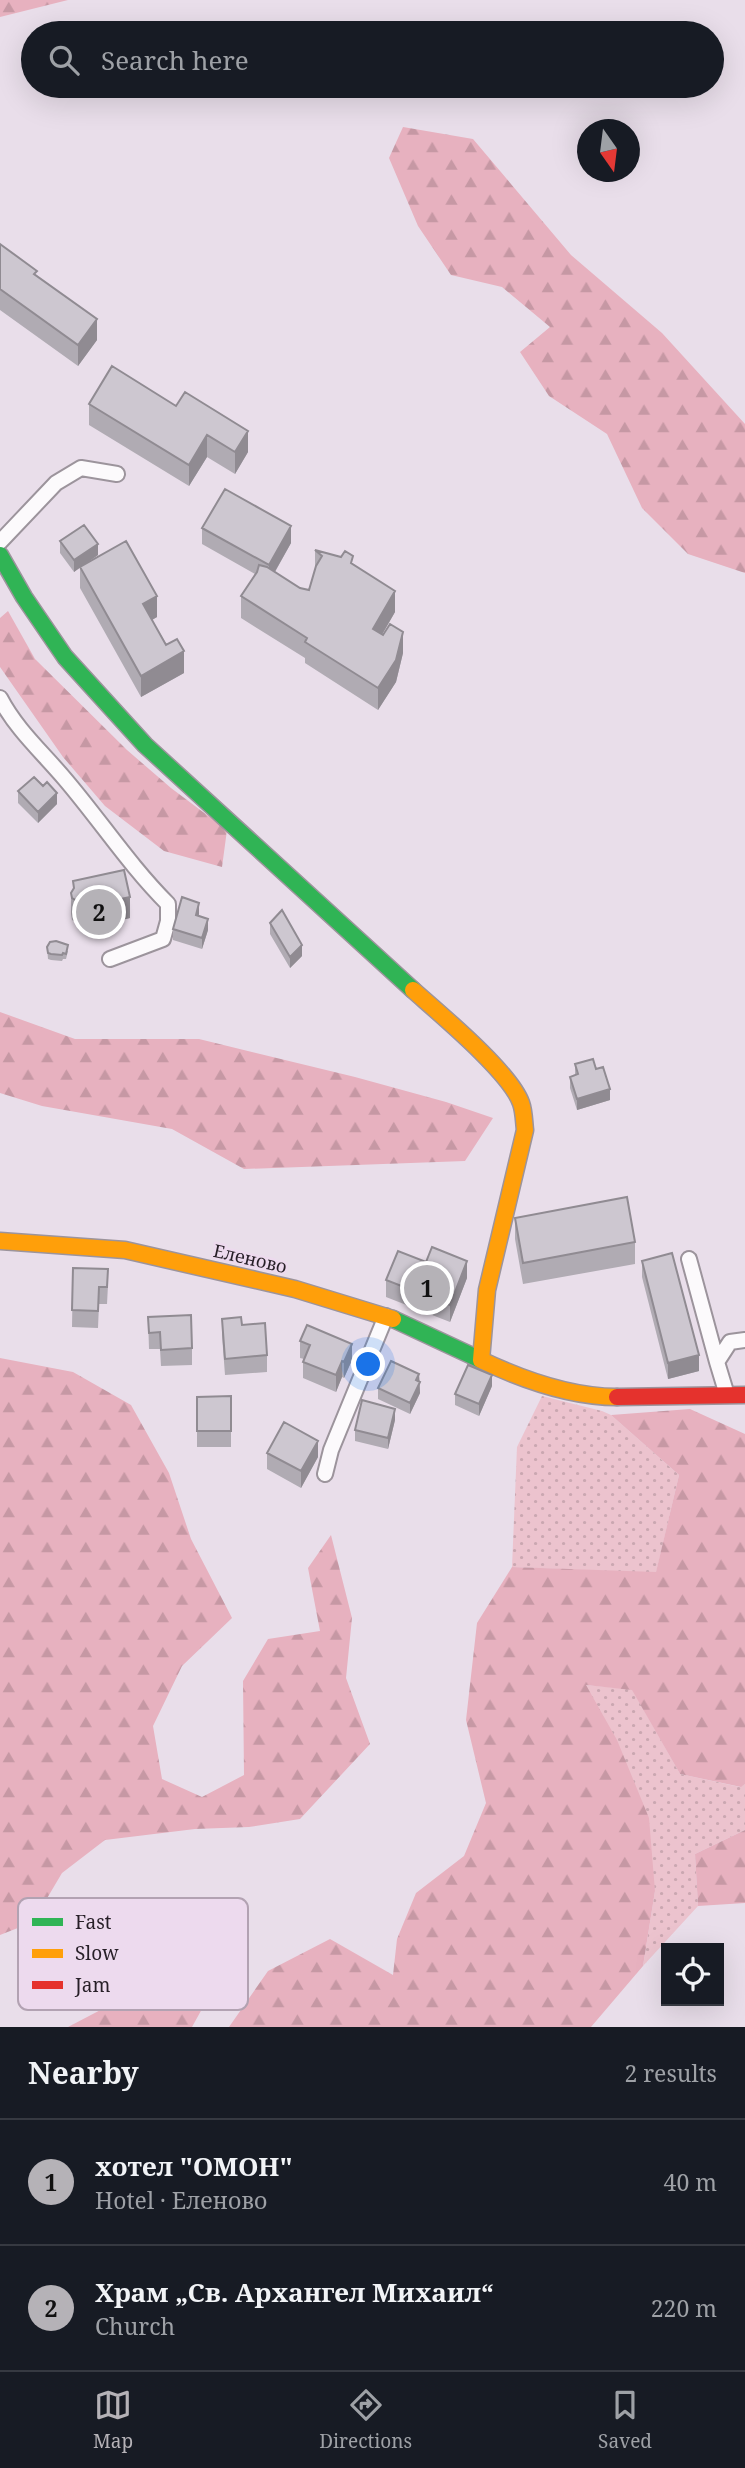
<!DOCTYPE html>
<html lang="en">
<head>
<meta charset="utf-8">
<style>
	:root { --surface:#171b24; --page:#20242c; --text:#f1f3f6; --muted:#9ea1a6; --line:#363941; --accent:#b5b2b7 }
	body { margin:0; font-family:"Noto Serif",serif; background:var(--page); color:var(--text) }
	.controls { position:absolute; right:21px; bottom:21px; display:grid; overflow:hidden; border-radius:0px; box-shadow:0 7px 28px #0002 }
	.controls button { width:63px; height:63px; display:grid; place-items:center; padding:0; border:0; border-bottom:2px solid var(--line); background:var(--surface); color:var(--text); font:35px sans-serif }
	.compass { position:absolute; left:577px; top:119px; width:63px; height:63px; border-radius:50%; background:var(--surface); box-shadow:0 7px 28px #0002; rotate:166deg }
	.you { position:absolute; left:369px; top:1365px; width:24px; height:24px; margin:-18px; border:5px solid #fff; border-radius:50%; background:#1a73e8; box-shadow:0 0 0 10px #1a73e833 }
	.badge { display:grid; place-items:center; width:46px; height:46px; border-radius:50%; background:var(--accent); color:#111; font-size:23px; font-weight:700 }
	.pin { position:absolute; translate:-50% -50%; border:4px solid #fff; box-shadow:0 2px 7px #0006 }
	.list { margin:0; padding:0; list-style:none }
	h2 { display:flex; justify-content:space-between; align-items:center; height:91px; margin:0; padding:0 28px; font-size:30px }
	h2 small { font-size:23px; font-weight:400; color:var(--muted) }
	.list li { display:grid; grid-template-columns:46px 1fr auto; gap:21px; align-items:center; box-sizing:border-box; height:126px; padding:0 28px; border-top:2px solid var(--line) }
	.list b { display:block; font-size:26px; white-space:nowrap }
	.list p { margin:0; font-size:23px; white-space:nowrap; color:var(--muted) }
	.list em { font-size:23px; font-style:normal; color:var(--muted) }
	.icon { flex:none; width:38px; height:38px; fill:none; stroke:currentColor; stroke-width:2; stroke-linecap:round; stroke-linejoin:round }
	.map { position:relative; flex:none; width:745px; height:2027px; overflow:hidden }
	.search { position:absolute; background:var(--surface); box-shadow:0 7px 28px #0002; left:21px; right:21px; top:21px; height:77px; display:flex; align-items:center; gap:18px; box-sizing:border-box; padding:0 24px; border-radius:38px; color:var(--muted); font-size:26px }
	.sheet { height:343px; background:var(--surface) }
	nav { display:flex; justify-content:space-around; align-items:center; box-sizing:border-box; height:98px; border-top:2px solid var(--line); background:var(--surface); font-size:19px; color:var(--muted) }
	nav a { display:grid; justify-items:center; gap:4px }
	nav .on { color:var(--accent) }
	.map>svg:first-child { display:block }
</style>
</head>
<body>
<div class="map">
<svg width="745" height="2027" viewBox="0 0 745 2027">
	<defs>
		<pattern id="grass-dots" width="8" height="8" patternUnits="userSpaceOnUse" patternTransform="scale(1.75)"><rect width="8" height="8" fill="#ecc3ce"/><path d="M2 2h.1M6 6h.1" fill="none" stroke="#caa7b1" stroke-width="1.8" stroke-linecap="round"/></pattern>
		<pattern id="forest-firs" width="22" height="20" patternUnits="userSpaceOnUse" patternTransform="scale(1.75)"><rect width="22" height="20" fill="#e7b1bf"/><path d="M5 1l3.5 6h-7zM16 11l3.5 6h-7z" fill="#c698a4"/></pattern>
	</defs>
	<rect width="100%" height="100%" fill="#e9deea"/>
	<path fill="url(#grass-dots)" d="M 542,1396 L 602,1411 L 611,1415 L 679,1475 L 656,1573 L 512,1567 L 517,1447 Z
		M 585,1685 L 632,1689 L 680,1774 L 740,1787 L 745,1784 L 745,1830 L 695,1854 L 698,1906 L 643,1966 L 655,1891 Z"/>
	<path fill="url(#forest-firs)" d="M 0,0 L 68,0 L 0,17 Z
		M 403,127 L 473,139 L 571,255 L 662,333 L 745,424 L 745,573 L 688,554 L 642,508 L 607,434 L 549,396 L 520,352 L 550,327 L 502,287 L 451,275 L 418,226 L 389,158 Z
		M 8,611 L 35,659 L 127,750 L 171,788 L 227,830 L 222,867 L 164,851 L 105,806 L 63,757 L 0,667 L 0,618 Z
		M 0,1012 L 75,1039 L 199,1039 L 355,1077 L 446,1102 L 493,1118 L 465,1161 L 244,1169 L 172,1129 L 42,1106 L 0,1093 Z
		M 0,1358 L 73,1372 L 131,1405 L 169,1473 L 191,1539 L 232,1618 L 182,1666 L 153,1726 L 162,1779 L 202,1797 L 244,1775 L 243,1681 L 268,1639 L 320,1631 L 308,1568 L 331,1535 L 352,1618 L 346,1678 L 370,1744 L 300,1819 L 249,1827 L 195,1829 L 105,1840 L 62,1873 L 33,1922 L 0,1935 Z
		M 690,1409 L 745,1434 L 745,1784 L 741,1787 L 680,1774 L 632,1690 L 586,1685 L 617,1740 L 649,1818 L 655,1891 L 643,1966 L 591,2027 L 229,2027 L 268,1971 L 330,1939 L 393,1975 L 397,1939 L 416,1893 L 464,1856 L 486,1803 L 466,1720 L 477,1623 L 512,1567 L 656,1572 L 679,1475 L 611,1415 Z
		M 745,1830 L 745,1903 L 698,1906 L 695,1854 Z
		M 201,1952 L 223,1971 L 192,2027 L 68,2027 L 131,1994 Z"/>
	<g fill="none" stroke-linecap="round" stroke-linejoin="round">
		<defs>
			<path id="street" d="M 0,542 L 56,483 L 81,468 L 117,474
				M 0,698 C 16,729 42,752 64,778 C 100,820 129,865 168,904 L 168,921 L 163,939 L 110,959
				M 689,1259 L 717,1362
				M 727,1395 L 717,1362 L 730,1342 L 745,1340
				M 325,1474 L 331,1450 L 386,1316"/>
			<path id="fast" d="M 0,555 L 24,597 L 65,657 L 145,745 L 413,990
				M 393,1319 L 481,1360"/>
			<path id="slow" d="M 413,990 C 440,1014 510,1072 521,1103 C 524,1111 524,1122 525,1130 L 487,1290 L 481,1360 C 523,1380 570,1397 617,1397
				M 0,1241 L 125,1250 L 295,1289 L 393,1319"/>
			<path id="jam" d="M 617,1397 L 745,1395"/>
		</defs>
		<use href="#street" stroke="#9c949c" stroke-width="18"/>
		<use href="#fast" stroke="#9c949c" stroke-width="19"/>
		<use href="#slow" stroke="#9c949c" stroke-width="19"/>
		<use href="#jam" stroke="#9c949c" stroke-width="19"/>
		<use href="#street" stroke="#fcfafc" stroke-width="14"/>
		<use href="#fast" stroke="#30b455" stroke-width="16"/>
		<use href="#slow" stroke="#ff9f0a" stroke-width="16"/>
		<use href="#jam" stroke="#e5322d" stroke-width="16"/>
	</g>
	<path fill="#b0abb3" d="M 0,244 L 37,276 L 97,340 L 78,366 L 0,310 Z
		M 112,366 L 248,452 L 235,474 L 207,457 L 189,486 L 89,425 L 89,404 Z
		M 202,528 L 291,543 L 275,572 L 300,588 L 309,590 L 315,569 L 315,550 L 353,564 L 395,612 L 382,635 L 403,653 L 396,682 L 378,710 L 305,663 L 305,658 L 241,618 L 241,596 L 255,574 L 202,544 Z
		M 60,541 L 98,555 L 82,566 L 157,617 L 152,620 L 184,673 L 141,697 L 80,588 L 80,567 L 74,572 L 60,553 Z
		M 18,791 L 57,804 L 38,823 L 18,803 Z
		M 73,881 L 130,918 L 79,930 L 77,923 L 72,920 L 71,914 L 71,893 L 73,890 Z
		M 199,914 L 199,916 L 208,930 L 202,949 L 173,940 L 173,929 Z
		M 270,923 L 302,956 L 290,968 L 270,934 Z
		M 47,947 L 68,951 L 66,959 L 63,959 L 62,961 L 51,960 L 48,959 Z
		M 575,1064 L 596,1069 L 610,1100 L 577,1110 L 570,1088 L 570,1077 L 575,1075 Z
		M 515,1218 L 635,1242 L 635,1264 L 523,1284 L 515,1239 Z
		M 642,1261 L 699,1371 L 668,1379 L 642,1277 Z
		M 426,1262 L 467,1278 L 450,1322 L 386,1297 L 386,1280 Z
		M 73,1268 L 108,1285 L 107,1304 L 99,1304 L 98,1328 L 72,1327 Z
		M 148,1317 L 192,1348 L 192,1365 L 161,1366 L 160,1349 L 149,1349 Z
		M 222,1319 L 242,1325 L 267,1355 L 267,1372 L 225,1375 L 222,1335 Z
		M 300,1341 L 352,1360 L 344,1378 L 342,1377 L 336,1392 L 303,1378 L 303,1362 L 304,1359 L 300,1358 Z
		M 419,1374 L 420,1393 L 410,1414 L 378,1399 L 378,1388 Z
		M 492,1386 L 479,1416 L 455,1405 L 455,1394 Z
		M 231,1396 L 231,1447 L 197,1447 L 197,1397 Z
		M 395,1420 L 388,1449 L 355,1441 L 355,1430 Z
		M 267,1453 L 318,1457 L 301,1488 L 267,1469 Z"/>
	<path fill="#908b92" d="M 97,319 L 97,340 L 78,366 L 78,345 Z
		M 248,431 L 248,452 L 235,474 L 235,452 Z
		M 207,435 L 207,457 L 189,486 L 189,465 Z
		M 291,526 L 291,543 L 269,582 L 269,565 Z
		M 98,544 L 98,555 L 74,572 L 74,560 Z
		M 395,591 L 395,612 L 373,650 L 373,629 Z
		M 157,596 L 157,617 L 143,625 L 143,604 Z
		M 403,632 L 403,653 L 396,682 L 378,710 L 378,688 Z
		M 184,651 L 184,673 L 141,697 L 141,676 Z
		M 57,793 L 57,804 L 38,823 L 38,812 Z
		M 130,897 L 130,918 L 79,930 L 79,908 Z
		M 199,903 L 199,914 L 196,926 L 196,915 Z
		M 208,919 L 208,930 L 202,949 L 202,938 Z
		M 302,945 L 302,956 L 290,968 L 290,957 Z
		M 610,1089 L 610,1100 L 577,1110 L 577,1099 Z
		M 467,1261 L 467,1278 L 450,1322 L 450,1305 Z
		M 352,1344 L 352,1360 L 344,1378 L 344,1362 Z
		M 699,1355 L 699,1371 L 668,1379 L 668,1363 Z
		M 342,1361 L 342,1377 L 336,1392 L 336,1375 Z
		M 419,1374 L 420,1393 L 410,1414 L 410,1403 Z
		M 492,1375 L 492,1386 L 479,1416 L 479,1404 Z
		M 395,1409 L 395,1420 L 388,1449 L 388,1438 Z
		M 318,1441 L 318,1457 L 301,1488 L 301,1471 Z"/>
	<path fill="#cdc7d0" stroke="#908b92" stroke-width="2" d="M 0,244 L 37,271 L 34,274 L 97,319 L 78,345 L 0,289 Z
		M 112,366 L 176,406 L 185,392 L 248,431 L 235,452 L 207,435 L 189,465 L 89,404 Z
		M 225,489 L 291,526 L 269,565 L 202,528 Z
		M 84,525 L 98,544 L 74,560 L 60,541 Z
		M 126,541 L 157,596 L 143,604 L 166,645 L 177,639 L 184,651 L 141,676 L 80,567 Z
		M 315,550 L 341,557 L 345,551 L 353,556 L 351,563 L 395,591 L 373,629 L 383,635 L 390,624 L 403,632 L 396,660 L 378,688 L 305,642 L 307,638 L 241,596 L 257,572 L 259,565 L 267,567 L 300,588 L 309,590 L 316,566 L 322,556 Z
		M 34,777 L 43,786 L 47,782 L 57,793 L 38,812 L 18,791 Z
		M 124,870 L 130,897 L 79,908 L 77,901 L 72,898 L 71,893 L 74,888 L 73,881 Z
		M 182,897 L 199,903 L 196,915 L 208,919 L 202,938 L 173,929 Z
		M 282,910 L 302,945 L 290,957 L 270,923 Z
		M 56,941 L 68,945 L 66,954 L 63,953 L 62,955 L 51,954 L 48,953 L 47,947 L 50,942 Z
		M 593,1059 L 596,1069 L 603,1067 L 610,1089 L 577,1099 L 570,1077 L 578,1074 L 575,1064 Z
		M 627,1197 L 635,1242 L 523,1263 L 515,1218 Z
		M 432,1247 L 467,1261 L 450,1305 L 386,1280 L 398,1251 L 426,1262 Z
		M 672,1253 L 699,1355 L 668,1363 L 642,1261 Z
		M 73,1268 L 108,1269 L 107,1287 L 99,1287 L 98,1311 L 72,1310 Z
		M 191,1315 L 192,1348 L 161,1350 L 160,1332 L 149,1333 L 148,1317 Z
		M 241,1317 L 242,1325 L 265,1323 L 267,1355 L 225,1359 L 222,1319 Z
		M 307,1325 L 352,1344 L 344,1362 L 342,1361 L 336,1375 L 303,1362 L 310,1345 L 300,1341 Z
		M 391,1361 L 419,1374 L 416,1380 L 420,1382 L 410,1403 L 378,1388 Z
		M 468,1365 L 492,1375 L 479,1404 L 455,1394 Z
		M 231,1396 L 231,1431 L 197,1431 L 197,1397 Z
		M 362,1400 L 395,1409 L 388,1438 L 355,1430 Z
		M 284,1422 L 318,1441 L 301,1471 L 267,1453 Z"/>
	<g text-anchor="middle" stroke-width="5" stroke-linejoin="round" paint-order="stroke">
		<g font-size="18" fill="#271f27" stroke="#eddaee">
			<text transform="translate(250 1259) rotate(13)" y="6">Еленово</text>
		</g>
	</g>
	<rect x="18" y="1898" width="230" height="112" rx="10" fill="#eddaee" stroke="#b2a2b2" stroke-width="2"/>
	<rect x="32" y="1918" width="31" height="8" fill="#30b455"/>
	<rect x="32" y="1949" width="31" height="9" fill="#ff9f0a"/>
	<rect x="32" y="1981" width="31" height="8" fill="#e5322d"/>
	<g font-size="19" fill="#271f27">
		<text x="75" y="1929">Fast</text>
		<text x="75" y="1960">Slow</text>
		<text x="75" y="1992">Jam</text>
	</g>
</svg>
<div class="controls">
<button><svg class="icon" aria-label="locate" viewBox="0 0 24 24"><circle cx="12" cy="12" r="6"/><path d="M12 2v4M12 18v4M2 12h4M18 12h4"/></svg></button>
</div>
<svg class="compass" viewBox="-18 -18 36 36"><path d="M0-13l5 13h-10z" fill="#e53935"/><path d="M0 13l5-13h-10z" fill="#9ea1a6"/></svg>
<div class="you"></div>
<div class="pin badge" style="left:427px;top:1288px">1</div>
<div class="pin badge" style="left:99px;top:912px">2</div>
<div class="search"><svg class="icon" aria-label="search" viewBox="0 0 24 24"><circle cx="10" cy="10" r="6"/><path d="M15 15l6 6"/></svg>Search here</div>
</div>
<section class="sheet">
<h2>Nearby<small>2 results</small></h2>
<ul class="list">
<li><span class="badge">1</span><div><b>хотел &quot;ОМОН&quot;</b><p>Hotel · Еленово</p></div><em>40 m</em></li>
<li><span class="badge">2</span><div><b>Храм „Св. Архангел Михаил“</b><p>Church</p></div><em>220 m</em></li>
</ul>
</section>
<nav>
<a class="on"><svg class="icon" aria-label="map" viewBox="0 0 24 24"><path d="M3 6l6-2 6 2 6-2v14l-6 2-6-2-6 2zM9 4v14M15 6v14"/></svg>Map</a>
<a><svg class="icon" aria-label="directions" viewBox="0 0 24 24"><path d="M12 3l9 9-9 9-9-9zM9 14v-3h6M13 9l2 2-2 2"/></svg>Directions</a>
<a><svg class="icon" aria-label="saved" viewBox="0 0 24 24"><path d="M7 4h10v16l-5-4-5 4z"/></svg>Saved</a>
</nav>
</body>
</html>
